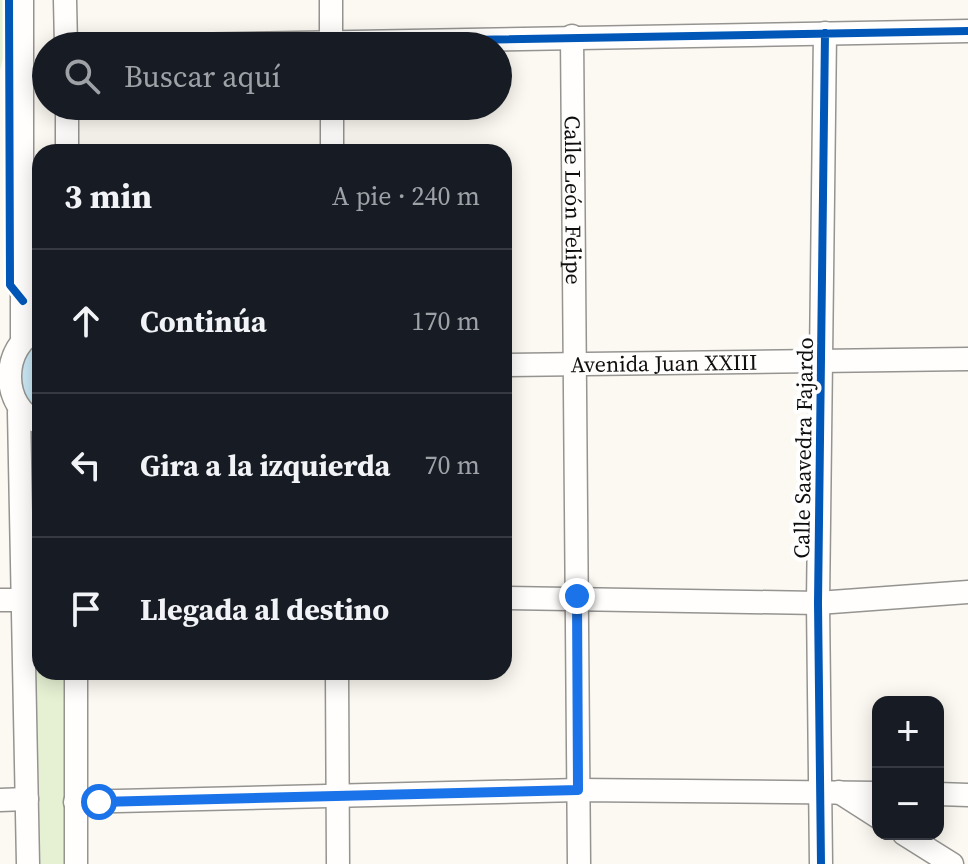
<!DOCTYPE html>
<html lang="es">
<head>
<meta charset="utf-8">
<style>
	:root { --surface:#171b24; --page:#20242c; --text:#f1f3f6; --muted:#9ea1a6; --line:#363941 }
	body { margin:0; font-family:"Source Serif 4",serif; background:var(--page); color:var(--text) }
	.controls { position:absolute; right:24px; bottom:24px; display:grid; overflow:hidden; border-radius:16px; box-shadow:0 4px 20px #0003 }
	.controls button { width:72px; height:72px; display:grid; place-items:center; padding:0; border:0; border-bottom:2px solid var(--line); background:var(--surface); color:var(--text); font:40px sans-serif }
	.stop { position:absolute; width:24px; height:24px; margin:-18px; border:6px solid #1a73e8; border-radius:50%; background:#fff }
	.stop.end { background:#1a73e8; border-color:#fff; box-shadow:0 2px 8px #0008 }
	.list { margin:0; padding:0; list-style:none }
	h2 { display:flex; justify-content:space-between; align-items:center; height:104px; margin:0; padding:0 32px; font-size:34px }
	h2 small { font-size:26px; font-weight:400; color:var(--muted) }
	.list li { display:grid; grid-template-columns:52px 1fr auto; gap:24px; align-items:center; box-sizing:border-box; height:144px; padding:0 32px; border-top:2px solid var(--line) }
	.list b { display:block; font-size:30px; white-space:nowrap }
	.list em { font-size:26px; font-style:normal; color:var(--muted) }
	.icon { flex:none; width:44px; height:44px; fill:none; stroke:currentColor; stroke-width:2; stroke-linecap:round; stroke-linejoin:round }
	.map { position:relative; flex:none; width:968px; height:864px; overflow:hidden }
	.search { position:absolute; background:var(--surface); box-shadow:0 4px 20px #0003; left:32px; top:32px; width:480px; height:88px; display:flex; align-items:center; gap:20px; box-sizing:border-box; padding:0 28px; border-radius:44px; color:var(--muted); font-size:30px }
	.panel { position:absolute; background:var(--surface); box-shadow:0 4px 20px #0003; left:32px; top:144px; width:480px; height:536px; border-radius:24px }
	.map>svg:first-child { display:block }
</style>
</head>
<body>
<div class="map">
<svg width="968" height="864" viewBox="0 0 968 864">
	<rect width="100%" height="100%" fill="#fcf9f2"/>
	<path fill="#e6f1d3" d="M 0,0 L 5,0 L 6,48 L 0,70 Z
		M 40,431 L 40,672 L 76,672 L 81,864 L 22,864 L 20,438 Z"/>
	<path fill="#cae8f5" d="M 40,342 L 40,410 L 25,401 L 17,367 L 29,349 Z"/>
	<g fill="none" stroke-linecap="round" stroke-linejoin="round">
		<defs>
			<g id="street">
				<path d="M 22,0 L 22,337"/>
				<path d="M 65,0 L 66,46"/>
				<path id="s1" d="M 572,36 L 579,864"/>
				<path d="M 125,46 L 968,31"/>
				<path d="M 331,46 L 331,0"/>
				<path d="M 67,106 L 67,152"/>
				<path d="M 332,106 L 332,152"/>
				<path d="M 40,329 C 0,345 0,408 40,423"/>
				<path id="s2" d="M 504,365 L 968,359"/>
				<path d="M 19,412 L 28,864"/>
				<path d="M 504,598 L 818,603 L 968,592"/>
				<path d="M 0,600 L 23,600"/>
				<path d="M 337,672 L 338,864"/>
				<path d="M 839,792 L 878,817"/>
				<path d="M 938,794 L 968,795"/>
				<path d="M 0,800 L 27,799"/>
				<path d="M 75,802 L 578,790 L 878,793"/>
				<path d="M 904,834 L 952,864"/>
				<path d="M 76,864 L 76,672"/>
				<path d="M 821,864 L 818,603 L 825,33"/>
			</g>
		</defs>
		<use href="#street" stroke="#959491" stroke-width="25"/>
		<use href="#street" stroke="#fffefd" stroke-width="22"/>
		<defs>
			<path id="cycleway" d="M 9,0 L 10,285 L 23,301
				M 125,46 L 968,31
				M 821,864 L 818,603 L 825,33"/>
		</defs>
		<use href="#cycleway" stroke="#fff" stroke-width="13"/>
		<use href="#cycleway" stroke="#0057b8" stroke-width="8"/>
	</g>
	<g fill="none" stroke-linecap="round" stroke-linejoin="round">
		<path stroke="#1a73e8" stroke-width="10" d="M 99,802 L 578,790 L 577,596"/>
	</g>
	<g text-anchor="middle" stroke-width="8" stroke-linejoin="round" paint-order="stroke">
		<g font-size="22" fill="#0e0e0e" stroke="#fff">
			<text dy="8" stroke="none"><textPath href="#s1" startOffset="164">Calle León Felipe</textPath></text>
			<text dy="8" stroke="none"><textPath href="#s2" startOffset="160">Avenida Juan XXIII</textPath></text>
			<text transform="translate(803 448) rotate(-89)" y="8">Calle Saavedra Fajardo</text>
		</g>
	</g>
</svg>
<div class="controls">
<button>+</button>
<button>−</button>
</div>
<div class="stop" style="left:99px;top:802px"></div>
<div class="stop end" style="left:577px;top:596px"></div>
<div class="search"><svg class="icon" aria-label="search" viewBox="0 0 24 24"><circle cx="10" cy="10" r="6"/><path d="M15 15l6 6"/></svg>Buscar aquí</div>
<section class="panel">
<h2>3 min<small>A pie · 240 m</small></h2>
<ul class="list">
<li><svg class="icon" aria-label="ahead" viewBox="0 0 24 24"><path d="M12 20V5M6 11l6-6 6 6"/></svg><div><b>Continúa</b></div><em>170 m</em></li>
<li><svg class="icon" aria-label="left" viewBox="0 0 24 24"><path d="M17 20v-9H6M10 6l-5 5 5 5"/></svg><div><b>Gira a la izquierda</b></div><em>70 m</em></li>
<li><svg class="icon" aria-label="arrive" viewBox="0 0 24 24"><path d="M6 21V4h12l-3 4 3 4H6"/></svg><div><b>Llegada al destino</b></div></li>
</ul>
</section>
</div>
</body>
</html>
